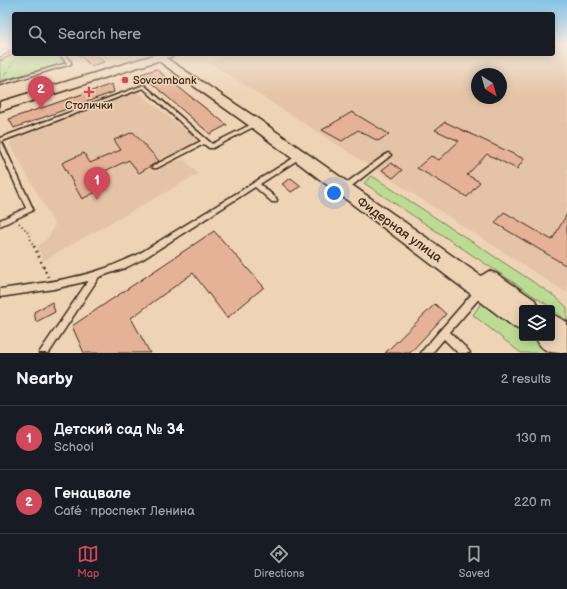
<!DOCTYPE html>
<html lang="en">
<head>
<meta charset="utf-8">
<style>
	:root { --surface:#171b24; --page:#20242c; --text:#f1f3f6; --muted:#9ea1a6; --line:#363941; --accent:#d1495b }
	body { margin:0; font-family:"Balsamiq Sans",sans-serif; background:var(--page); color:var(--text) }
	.controls { position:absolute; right:12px; bottom:12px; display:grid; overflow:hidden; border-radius:4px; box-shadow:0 2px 10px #0003 }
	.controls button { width:36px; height:36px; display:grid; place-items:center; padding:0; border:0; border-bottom:1px solid var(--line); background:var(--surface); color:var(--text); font:20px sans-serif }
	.compass { position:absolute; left:471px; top:68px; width:36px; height:36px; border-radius:50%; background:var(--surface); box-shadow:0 2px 10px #0003; rotate:143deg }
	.you { position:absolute; left:334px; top:193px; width:14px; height:14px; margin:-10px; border:3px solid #fff; border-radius:50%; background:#1a73e8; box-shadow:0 0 0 6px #1a73e833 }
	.badge { display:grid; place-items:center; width:26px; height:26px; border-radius:50%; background:var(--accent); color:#fff; font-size:13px; font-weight:700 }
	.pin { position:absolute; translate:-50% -33px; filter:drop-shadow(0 1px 2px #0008) }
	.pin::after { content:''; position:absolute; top:21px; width:14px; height:12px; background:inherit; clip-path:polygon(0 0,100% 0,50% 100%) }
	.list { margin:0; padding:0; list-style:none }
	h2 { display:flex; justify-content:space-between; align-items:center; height:52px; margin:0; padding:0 16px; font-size:17px }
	h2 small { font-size:13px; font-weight:400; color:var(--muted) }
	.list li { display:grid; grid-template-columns:26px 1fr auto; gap:12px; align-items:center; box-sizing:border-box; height:64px; padding:0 16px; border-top:1px solid var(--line) }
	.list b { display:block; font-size:15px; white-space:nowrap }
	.list p { margin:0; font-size:13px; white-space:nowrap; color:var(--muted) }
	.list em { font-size:13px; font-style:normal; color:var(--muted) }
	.icon { flex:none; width:22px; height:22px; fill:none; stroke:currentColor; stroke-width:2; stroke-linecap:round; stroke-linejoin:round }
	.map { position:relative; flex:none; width:567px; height:353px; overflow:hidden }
	.search { position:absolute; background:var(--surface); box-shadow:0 2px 10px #0003; left:12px; right:12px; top:12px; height:44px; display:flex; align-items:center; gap:10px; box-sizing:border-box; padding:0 14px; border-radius:4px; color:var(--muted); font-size:15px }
	.sheet { height:180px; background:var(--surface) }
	nav { display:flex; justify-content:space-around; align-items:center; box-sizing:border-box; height:56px; border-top:1px solid var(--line); background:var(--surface); font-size:11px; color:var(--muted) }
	nav a { display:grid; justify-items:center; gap:2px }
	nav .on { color:var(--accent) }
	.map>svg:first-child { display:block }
</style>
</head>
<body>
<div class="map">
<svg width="567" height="353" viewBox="0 0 567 353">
	<rect width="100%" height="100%" fill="#eed3b5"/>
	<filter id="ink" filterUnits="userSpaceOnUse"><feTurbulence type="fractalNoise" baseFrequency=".025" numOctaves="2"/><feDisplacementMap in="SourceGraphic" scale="8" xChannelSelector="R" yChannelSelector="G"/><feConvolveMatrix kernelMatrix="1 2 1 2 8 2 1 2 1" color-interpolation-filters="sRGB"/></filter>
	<g filter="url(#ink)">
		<path fill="#e4c3a6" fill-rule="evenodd" d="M 553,45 L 557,45 L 567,51 L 567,293 L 209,62 L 231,54 L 553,54 ZM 477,74 L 501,74 L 501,98 L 477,98 Z
			M 138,92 L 199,141 L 172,154 L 179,161 L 184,159 L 198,174 L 44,260 L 37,247 L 48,238 L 55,225 L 10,144 L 11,141 L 14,138 Z"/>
		<path fill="#bcdc94" stroke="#7c8359" d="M 14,53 L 57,54 L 64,63 L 0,81 L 0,60 Z
			M 372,176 L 553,295 L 567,307 L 567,322 L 552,308 L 364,183 Z
			M 486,296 L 522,325 L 522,338 L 537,338 L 555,353 L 521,353 L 473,315 Z"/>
		<path fill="#e5b298" stroke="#3b2a1e" d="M 78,54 L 96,54 L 104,62 L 91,66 Z
			M 156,69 L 186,93 L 227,125 L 210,134 L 141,74 Z
			M 112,84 L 114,92 L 14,128 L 9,119 Z
			M 352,112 L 389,134 L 378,141 L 358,130 L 342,141 L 322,130 Z
			M 445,122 L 524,159 L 517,169 L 487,154 L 467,175 L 480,182 L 467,197 L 417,168 L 431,156 L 439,160 L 459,141 L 435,130 Z
			M 133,132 L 159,161 L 139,173 L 129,160 L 98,174 L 106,187 L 82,199 L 62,163 L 84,153 L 90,163 L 121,150 L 114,140 Z
			M 391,163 L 402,170 L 393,178 L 382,170 Z
			M 291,178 L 301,186 L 291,192 L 282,184 Z
			M 504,212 L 552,240 L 567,214 L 567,266 L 495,223 Z
			M 214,231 L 264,287 L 227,318 L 193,273 L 131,318 L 150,353 L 84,353 L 72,326 Z
			M 52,302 L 55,312 L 36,322 L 34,312 Z
			M 435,304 L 446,314 L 410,353 L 385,353 Z"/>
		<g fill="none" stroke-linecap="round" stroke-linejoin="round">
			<defs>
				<path id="service" d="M 14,51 L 14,53 L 0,60 L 0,58 Z
					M 60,54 L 64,54 L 71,62 L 71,64 L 0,85 L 0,83 L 67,63 Z
					M 144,85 L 212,144 L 256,122 L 259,124 L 213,148 L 209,148 L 204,144 L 157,168 L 153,168 L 152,167 L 153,166 L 201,141 L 143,88 L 0,142 L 0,138 Z
					M 0,142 L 3,144 L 33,209 L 32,211 L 0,226 L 0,220 L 26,208 L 0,150 Z
					M 388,153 L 390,154 L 391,155 L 390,156 L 353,185 L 349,185 L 348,183 L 349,181 Z
					M 300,154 L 302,155 L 303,156 L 302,157 L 260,184 L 276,198 L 277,200 L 276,202 L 272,202 L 255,187 L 143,259 L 125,268 L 99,277 L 49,353 L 39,353 L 88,281 L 54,289 L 0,297 L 0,289 C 36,284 72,280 106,268 C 117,264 127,259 137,255 Z
					M 480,287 L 483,288 L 484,291 L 483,294 L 450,332 L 468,350 L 470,353 L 458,353 L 444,339 L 432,353 L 421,353 L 423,350 L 477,288 Z"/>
				<path id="tertiary" d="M 160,54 L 261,121 L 481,276 L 489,271 L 497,274 L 535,300 L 538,308 L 522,308 L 522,331 L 514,327 L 251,127 L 156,59 L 155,57 L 156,55 Z
					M 552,314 L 567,322 L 567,353 C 552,353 542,353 536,338 L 552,338 Z"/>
				<path id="secondary" d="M 157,54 L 175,54 L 173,56 L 0,111 L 0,102 Z"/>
			</defs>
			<use href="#service" stroke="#3b2a1e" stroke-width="3"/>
			<use href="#tertiary" stroke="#3b2a1e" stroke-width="3"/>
			<use href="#secondary" stroke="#3b2a1e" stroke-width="3"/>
			<path stroke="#3b2a1e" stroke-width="1.5" stroke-dasharray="0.5 2" stroke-linecap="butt" d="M 102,54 L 110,61
				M 4,76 L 15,59
				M 175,84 L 177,84"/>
			<path stroke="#3b2a1e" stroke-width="2" stroke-dasharray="1 3" stroke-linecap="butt" d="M 19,223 L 27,231 L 34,247"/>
			<path stroke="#3b2a1e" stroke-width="2.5" stroke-dasharray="1.5 4" stroke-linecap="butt" d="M 34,246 L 48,277"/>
			<use href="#service" fill="#eed3b5" fill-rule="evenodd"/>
			<use href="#tertiary" fill="#eed3b5" fill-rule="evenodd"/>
			<use href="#secondary" fill="#eed3b5" fill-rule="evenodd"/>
		</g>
	</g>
	<linearGradient id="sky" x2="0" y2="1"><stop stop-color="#83c4e7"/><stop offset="0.47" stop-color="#f7ebde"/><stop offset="1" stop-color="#f7ebde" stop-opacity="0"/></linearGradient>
	<rect width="567" height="95" fill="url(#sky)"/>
	<g fill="#d1495b" stroke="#eed3b5" stroke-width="1.5">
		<circle cx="125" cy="80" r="4"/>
		<path d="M87 86h4v4h4v4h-4v4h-4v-4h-4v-4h4z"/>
	</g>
	<g text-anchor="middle" stroke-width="3" stroke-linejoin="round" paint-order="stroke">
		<g font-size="11" fill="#3b2a1e" stroke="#eed3b5" text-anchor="start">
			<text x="133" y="84">Sovcombank</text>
			<text x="89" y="109" text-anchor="middle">Столички</text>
		</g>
		<g font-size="13" fill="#3b2a1e" stroke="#eed3b5">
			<text transform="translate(400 229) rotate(36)" y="5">Фидерная улица</text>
		</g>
	</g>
</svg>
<div class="controls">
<button><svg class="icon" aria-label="layers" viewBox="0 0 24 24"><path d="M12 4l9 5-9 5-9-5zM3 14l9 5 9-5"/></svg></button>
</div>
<svg class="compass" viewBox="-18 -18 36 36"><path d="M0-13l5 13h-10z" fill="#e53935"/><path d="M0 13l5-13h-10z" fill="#9ea1a6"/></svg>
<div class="you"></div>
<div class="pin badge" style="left:97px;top:200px">1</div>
<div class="pin badge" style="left:41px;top:109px">2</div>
<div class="search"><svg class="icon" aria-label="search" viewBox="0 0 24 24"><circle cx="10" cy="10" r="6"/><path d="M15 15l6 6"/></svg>Search here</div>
</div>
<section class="sheet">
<h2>Nearby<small>2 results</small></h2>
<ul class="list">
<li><span class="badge">1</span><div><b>Детский сад № 34</b><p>School</p></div><em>130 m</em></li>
<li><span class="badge">2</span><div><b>Генацвале</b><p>Café · проспект Ленина</p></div><em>220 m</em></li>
</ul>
</section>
<nav>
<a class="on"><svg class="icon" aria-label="map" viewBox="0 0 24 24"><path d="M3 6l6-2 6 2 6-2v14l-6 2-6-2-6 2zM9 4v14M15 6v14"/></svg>Map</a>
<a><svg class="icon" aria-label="directions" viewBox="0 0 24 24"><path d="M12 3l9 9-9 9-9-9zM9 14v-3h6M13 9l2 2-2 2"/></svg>Directions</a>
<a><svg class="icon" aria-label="saved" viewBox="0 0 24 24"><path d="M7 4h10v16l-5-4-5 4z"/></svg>Saved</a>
</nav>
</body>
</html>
